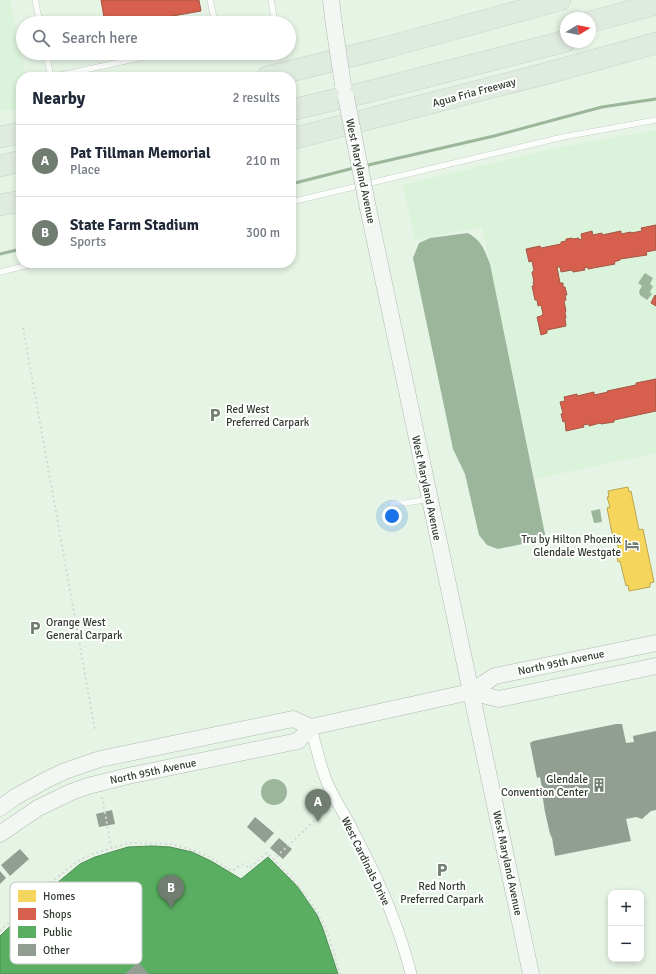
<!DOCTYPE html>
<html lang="en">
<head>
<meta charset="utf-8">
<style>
	:root { --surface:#fff; --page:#f6f6f7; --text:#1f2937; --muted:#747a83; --line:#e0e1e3; --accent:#717d70 }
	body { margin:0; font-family:Signika,sans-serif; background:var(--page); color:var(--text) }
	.controls { position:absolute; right:12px; bottom:12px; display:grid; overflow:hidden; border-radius:8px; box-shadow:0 2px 6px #0003 }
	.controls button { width:36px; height:36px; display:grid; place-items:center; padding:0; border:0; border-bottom:1px solid var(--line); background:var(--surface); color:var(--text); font:20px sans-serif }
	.compass { position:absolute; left:560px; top:12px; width:36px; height:36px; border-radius:50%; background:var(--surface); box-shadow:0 2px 6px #0003; rotate:80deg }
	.you { position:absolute; left:392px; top:516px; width:14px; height:14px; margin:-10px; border:3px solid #fff; border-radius:50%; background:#1a73e8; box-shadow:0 0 0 6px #1a73e833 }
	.badge { display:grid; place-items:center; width:26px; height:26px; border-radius:50%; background:var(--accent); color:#fff; font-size:13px; font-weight:700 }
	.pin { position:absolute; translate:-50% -33px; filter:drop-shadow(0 1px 2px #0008) }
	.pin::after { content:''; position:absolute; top:21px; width:14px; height:12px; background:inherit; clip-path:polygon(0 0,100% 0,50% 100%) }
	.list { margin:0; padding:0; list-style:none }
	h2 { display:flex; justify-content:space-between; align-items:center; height:52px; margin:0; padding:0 16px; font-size:17px }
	h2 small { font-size:13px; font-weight:400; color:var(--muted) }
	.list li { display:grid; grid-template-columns:26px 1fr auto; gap:12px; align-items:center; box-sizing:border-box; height:72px; padding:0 16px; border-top:1px solid var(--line) }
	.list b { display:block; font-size:15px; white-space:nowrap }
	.list p { margin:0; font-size:13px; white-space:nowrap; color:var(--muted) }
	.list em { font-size:13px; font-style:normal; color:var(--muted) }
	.icon { flex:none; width:22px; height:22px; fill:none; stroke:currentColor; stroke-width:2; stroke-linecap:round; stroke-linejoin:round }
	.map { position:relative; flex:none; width:656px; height:974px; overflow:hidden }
	.search { position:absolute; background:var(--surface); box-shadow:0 2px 6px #0003; left:16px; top:16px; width:280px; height:44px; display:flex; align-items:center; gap:10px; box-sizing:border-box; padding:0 14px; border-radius:22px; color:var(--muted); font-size:15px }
	.panel { position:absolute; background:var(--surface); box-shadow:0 2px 6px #0003; left:16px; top:72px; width:280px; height:196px; border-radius:16px }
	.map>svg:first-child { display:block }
</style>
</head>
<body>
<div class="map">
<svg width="656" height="974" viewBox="0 0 656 974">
	<rect width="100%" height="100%" fill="#e5f4e4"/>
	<path fill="#dbf3da" d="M 0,0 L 10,0 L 26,77 L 21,77 L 21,109 L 0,111 Z
		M 656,130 L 656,453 L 535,479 L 482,227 L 415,240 L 403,185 L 556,148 Z"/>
	<path fill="#9cb69b" d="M 468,233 C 482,241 484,249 490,264 L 546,539 L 498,549 L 487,545 L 479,535 L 465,474 L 453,449 L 413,258 L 419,243 L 430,238 Z
		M 645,273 L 653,278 L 650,284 L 653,286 L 650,292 L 652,294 L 647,300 L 640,295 L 639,291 L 642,286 L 638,283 Z
		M 600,509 L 602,522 L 594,523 L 591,511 Z
		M261 792a13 13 0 1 1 26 0a13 13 0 1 1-26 0Z"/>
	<path fill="#f6d55c" stroke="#bba74f" d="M 628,487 L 629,492 L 631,491 L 639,530 L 643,529 L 654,582 L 650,583 L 650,587 L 629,591 L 628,585 L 626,586 L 620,561 L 618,562 L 616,552 L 619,552 L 616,537 L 613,538 L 607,508 L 610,507 L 607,497 L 609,497 L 608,491 Z"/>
	<path fill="#d6604d" stroke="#a55645" d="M 101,0 L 199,0 L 201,11 L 133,23 L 105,23 Z
		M 656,225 L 656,250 L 646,252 L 647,255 L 620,259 L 620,260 L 614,262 L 615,264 L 588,269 L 588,267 L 584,268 L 585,270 L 573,272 L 572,270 L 561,272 L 560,267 L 557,267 L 560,283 L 563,283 L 563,287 L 565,287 L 567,295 L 565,295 L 566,300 L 564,301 L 566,311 L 565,312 L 566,318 L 565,318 L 566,326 L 547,330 L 547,333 L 541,335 L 537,317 L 541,316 L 543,314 L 541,305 L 538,306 L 537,300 L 535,300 L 532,286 L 534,286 L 533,282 L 534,282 L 532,272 L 534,271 L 532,261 L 529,262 L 526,249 L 540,246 L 541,248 L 561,244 L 561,242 L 566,241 L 566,239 L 572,238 L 573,239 L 579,238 L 579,240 L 582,239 L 581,234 L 592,231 L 593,235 L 602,233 L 602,235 L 621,231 L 621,234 L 631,232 L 631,233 L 642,231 L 641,228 Z
		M 655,295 L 656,296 L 656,306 L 651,303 Z
		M 656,379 L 656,411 L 614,420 L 614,422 L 601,424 L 600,423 L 589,426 L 589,424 L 583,425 L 584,427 L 566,431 L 565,421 L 563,422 L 561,414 L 563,413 L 560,402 L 565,401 L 564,397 L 577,394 L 577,396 L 594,392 L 594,395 L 608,392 L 607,391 L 636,385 L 636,383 Z"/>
	<path fill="#5aae61" stroke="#4e8c53" d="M 152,846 L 170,847 L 192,852 L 211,861 L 241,879 L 268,857 L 297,886 L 317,915 L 323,929 L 338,974 L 0,974 L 0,936 L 46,892 L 68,874 L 80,864 L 95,857 L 128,847 Z"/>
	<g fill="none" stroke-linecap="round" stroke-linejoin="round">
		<path stroke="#9cb69b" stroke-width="3" d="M 364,166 L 494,136 L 602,107 L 656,99
			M 291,184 L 354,168
			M 0,254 L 21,249"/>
	</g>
	<path fill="#929e92" d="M 616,724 L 622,724 L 626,743 L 634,742 L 633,736 L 656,731 L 656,810 L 651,811 L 642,819 L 636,817 L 626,819 L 631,841 L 555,856 L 552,838 L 550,834 L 545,812 L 542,793 L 543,793 L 540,777 L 537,778 L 530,743 L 533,741 Z
		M 112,810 L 115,824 L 99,827 L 96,814 Z
		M 255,817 L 274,833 L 265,843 L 247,827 Z
		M 279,838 L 292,849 L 283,859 L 270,848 Z
		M 20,849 L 29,859 L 10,876 L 1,865 Z
		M 0,871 L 6,878 L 0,884 Z
		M 138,962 L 149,974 L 125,974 Z"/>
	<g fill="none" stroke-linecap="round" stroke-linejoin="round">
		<defs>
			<path id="lane" d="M 35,0 L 40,23
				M 210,0 L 215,23
				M 271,0 L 275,23
				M 46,53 L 51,77
				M 52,77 L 162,53
				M 291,202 L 563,137 L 656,120
				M 0,272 L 37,263
				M 392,503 L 406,503 L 429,499"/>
			<path id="street" d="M 311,727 C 315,744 319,760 325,777 C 332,797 345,814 354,833 C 378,878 399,925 411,974"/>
			<path id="secondary" d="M 331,0 L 334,25
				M 368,208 L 531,974
				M 470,692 L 499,699 L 656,666
				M 0,808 L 15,797 L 48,779 L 65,771 L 100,759 L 293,719 L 311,727
				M 0,834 L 38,808 L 71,792 L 88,786 L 128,776 L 298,741 L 311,727 L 470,692 L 495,676 L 656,643"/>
			<path id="highway" d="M 590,22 L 656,4
				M 267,77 L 384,48 L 560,0
				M 291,110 L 363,93 L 566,41
				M 0,137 L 21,133
				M 291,139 L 548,73 L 656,43
				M 0,166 L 21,161
				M 0,205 L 21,201"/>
		</defs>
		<use href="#lane" stroke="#afbbaf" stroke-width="6"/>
		<use href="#street" stroke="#afbbaf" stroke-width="12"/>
		<use href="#secondary" stroke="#afbbaf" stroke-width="17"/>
		<use href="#highway" stroke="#c9d0c9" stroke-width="22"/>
		<path stroke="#d5d9d5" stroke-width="2" stroke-dasharray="2 3" stroke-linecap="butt" d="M 23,328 L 95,730
			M 102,797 L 112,851
			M 273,860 L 329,807
			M 0,931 L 50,883 L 78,861 L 92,854 L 128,843 L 171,844 L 192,850 L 210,857 L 232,871 L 243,864 L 249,868 L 267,853 C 285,872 305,890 318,914 C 329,932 334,954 340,974"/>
		<use href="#lane" stroke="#fbfdfb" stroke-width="5.5"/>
		<use href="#street" stroke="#fbfdfb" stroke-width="11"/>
		<use href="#secondary" stroke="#f3f7f3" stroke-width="16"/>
		<use href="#highway" stroke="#e0ebe0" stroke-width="21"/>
		<defs>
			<path id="secondary-bridge" d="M 334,25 L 343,85
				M 346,97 L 368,208"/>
		</defs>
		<use href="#secondary-bridge" stroke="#afbbaf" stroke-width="17" stroke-linecap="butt"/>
		<use href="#secondary-bridge" stroke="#f3f7f3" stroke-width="16"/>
	</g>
	<defs>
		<symbol id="parking-bare" viewBox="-9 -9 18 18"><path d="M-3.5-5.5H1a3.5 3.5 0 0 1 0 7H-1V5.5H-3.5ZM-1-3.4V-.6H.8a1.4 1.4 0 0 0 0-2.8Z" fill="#717d70" stroke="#fff" stroke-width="2.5" paint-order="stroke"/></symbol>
		<symbol id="hotel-bare" viewBox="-9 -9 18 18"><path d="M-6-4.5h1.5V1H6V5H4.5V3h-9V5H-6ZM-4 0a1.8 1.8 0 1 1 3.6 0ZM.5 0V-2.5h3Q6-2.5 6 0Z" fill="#717d70" stroke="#fff" stroke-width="2.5" paint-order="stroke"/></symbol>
		<symbol id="building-bare" viewBox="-9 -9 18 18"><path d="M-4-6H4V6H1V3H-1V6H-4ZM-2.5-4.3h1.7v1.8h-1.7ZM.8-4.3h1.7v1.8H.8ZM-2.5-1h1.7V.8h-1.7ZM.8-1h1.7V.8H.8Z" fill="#717d70" stroke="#fff" stroke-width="2.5" paint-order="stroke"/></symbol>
	</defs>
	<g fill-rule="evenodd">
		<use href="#parking-bare" x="205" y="405" width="20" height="20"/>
		<use href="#hotel-bare" x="622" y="535" width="20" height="20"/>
		<use href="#parking-bare" x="25" y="618" width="20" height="20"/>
		<use href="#building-bare" x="589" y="775" width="20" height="20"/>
		<use href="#parking-bare" x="432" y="860" width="20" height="20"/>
	</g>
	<g text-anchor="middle" stroke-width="4" stroke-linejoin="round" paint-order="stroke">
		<g font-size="11" fill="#323d32" stroke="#fff">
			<text transform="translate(474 92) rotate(-15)" y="4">Agua Fria Freeway</text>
			<text transform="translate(361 171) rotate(78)" y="4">West Maryland Avenue</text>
			<text transform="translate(427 488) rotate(78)" y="4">West Maryland Avenue</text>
			<text transform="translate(561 662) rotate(-12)" y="4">North 95th Avenue</text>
			<text transform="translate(153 771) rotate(-12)" y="4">North 95th Avenue</text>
			<text transform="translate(366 861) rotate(64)" y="4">West Cardinals Drive</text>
			<text transform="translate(508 863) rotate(78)" y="4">West Maryland Avenue</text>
		</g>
		<g font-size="11" fill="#323d32" stroke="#fff" text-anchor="start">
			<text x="226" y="413">Red West<tspan x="226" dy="13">Preferred Carpark</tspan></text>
			<text x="621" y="543" text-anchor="end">Tru by Hilton Phoenix<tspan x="621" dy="13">Glendale Westgate</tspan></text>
			<text x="46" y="626">Orange West<tspan x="46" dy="13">General Carpark</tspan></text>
			<text x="588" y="783" text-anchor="end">Glendale<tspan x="588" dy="13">Convention Center</tspan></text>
			<text x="442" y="890" text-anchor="middle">Red North<tspan x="442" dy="13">Preferred Carpark</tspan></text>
		</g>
	</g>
	<rect x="10" y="882" width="132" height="82" rx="6" fill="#fff" stroke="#c2c5c2" stroke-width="1"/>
	<rect x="18" y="890" width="18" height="12" fill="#f6d55c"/>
	<rect x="18" y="908" width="18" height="12" fill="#d6604d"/>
	<rect x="18" y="926" width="18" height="12" fill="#5aae61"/>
	<rect x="18" y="944" width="18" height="12" fill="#929e92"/>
	<g font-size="11" fill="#323d32">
		<text x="43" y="900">Homes</text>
		<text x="43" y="918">Shops</text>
		<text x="43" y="936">Public</text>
		<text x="43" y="954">Other</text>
	</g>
</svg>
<div class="controls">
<button>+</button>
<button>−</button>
</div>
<svg class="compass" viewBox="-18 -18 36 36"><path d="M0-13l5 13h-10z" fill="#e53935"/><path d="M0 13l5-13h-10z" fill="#747a83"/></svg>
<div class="you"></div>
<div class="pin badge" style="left:318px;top:822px">A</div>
<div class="pin badge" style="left:171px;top:908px">B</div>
<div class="search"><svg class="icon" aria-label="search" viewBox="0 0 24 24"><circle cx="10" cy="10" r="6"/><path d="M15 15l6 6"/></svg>Search here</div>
<section class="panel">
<h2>Nearby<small>2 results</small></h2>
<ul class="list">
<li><span class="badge">A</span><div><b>Pat Tillman Memorial</b><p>Place</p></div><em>210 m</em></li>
<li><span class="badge">B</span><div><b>State Farm Stadium</b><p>Sports</p></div><em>300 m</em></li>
</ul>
</section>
</div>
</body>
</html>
